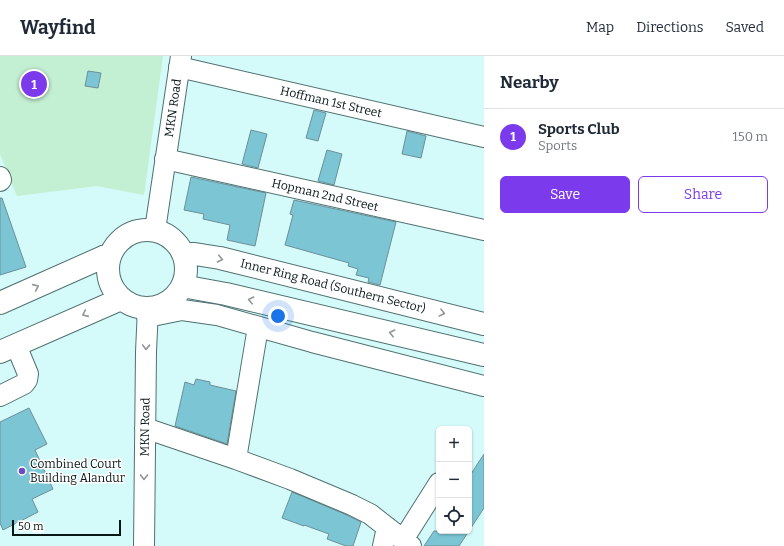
<!DOCTYPE html>
<html lang="en">
<head>
<meta charset="utf-8">
<style>
	:root { --surface:#fff; --page:#f2f2f3; --text:#1f2937; --muted:#747a83; --line:#e0e1e3; --accent:#7c3aed }
	body { margin:0; font-family:Bitter,serif; background:var(--page); color:var(--text) }
	.controls { position:absolute; right:12px; bottom:12px; display:grid; overflow:hidden; border-radius:6px; box-shadow:0 1px 3px #0004 }
	.controls button { width:36px; height:36px; display:grid; place-items:center; padding:0; border:0; border-bottom:1px solid var(--line); background:var(--surface); color:var(--text); font:20px sans-serif }
	.scale { position:absolute; left:12px; bottom:10px; width:109px; box-sizing:border-box; padding-left:4px; border:2px solid #081616; border-top:0; font-size:11px; line-height:14px; white-space:nowrap; color:#081616; -webkit-text-stroke:3px #fff; paint-order:stroke }
	.you { position:absolute; left:278px; top:260px; width:14px; height:14px; margin:-10px; border:3px solid #fff; border-radius:50%; background:#1a73e8; box-shadow:0 0 0 6px #1a73e833 }
	.badge { display:grid; place-items:center; width:26px; height:26px; border-radius:50%; background:var(--accent); color:#fff; font-size:13px; font-weight:700 }
	.pin { position:absolute; translate:-50% -50%; border:2px solid #fff; box-shadow:0 1px 4px #0006 }
	.list { margin:0; padding:0; list-style:none }
	h2 { display:flex; justify-content:space-between; align-items:center; height:52px; margin:0; padding:0 16px; font-size:17px }
	h2 small { font-size:13px; font-weight:400; color:var(--muted) }
	.list li { display:grid; grid-template-columns:26px 1fr auto; gap:12px; align-items:center; box-sizing:border-box; height:56px; padding:0 16px; border-top:1px solid var(--line) }
	.list b { display:block; font-size:15px; white-space:nowrap }
	.list p { margin:0; font-size:13px; white-space:nowrap; color:var(--muted) }
	.list em { font-size:13px; font-style:normal; color:var(--muted) }
	.actions { display:flex; gap:8px; padding:12px 16px }
	.actions a { flex:1; padding:9px 0; border:1px solid var(--accent); border-radius:6px; text-align:center; font-size:14px; color:var(--accent) }
	.actions .main { background:var(--accent); color:#fff }
	.icon { flex:none; width:22px; height:22px; fill:none; stroke:currentColor; stroke-width:2; stroke-linecap:round; stroke-linejoin:round }
	.map { position:relative; flex:none; width:484px; height:490px; overflow:hidden }
	header { display:flex; align-items:center; gap:24px; box-sizing:border-box; height:56px; padding:0 20px; background:var(--surface); border-bottom:1px solid var(--line) }
	header strong { font-size:19px }
	nav { display:flex; gap:22px; margin-inline-start:auto; font-size:14px }
	main { display:flex }
	aside { flex:1; background:var(--surface) }
	.map>svg:first-child { display:block }
</style>
</head>
<body>
<header>
<strong>Wayfind</strong>
<nav><a>Map</a><a>Directions</a><a>Saved</a></nav>
</header>
<main>
<div class="map">
<svg width="484" height="490" viewBox="0 0 484 490">
	<rect width="100%" height="100%" fill="#d4faf9"/>
	<path fill="#c3efd2" d="M 0,0 L 163,0 L 144,139 L 97,130 L 17,140 L 0,98 Z"/>
	<path fill="#7bc5d5" stroke="#6e8f97" d="M 88,15 L 101,17 L 98,32 L 85,30 Z
		M 314,54 L 326,57 L 318,85 L 306,82 Z
		M 251,74 L 267,78 L 258,112 L 242,108 Z
		M 407,75 L 426,80 L 421,102 L 402,98 Z
		M 327,94 L 342,98 L 334,129 L 318,125 Z
		M 191,121 L 266,137 L 255,190 L 227,184 L 230,169 L 203,163 L 204,158 L 184,154 Z
		M 0,142 L 2,142 L 26,211 L 0,219 Z
		M 294,144 L 396,166 L 380,229 L 368,226 L 369,222 L 356,219 L 358,213 L 348,210 L 349,207 L 285,189 L 293,159 L 290,158 Z
		M 196,323 L 210,326 L 210,329 L 236,335 L 227,388 L 175,370 L 185,326 L 194,329 Z
		M 29,352 L 47,388 L 35,394 L 53,433 L 32,443 L 38,456 L 3,474 L 0,467 L 0,366 Z
		M 484,398 L 484,452 L 459,490 L 424,490 L 434,475 L 469,475 L 469,421 Z
		M 292,436 L 347,459 L 361,466 L 353,490 L 346,490 L 327,483 L 329,478 L 304,469 L 304,470 L 282,462 Z"/>
	<g fill="none" stroke-linecap="round" stroke-linejoin="round">
		<defs>
			<path id="minor" d="M 179,11 L 484,81
				M 165,103 L 484,174
				M 0,121 L 1,124 L 0,125
				M 155,174 L 181,0
				M 147,261 L 182,254 L 217,259 L 312,286 L 484,330
				M 0,340 L 24,328 L 27,324 L 28,318 L 16,289
				M 145,372 L 236,403 L 290,423 L 352,449 L 370,458 L 411,490
				M 236,403 L 258,271
				M 403,484 L 439,427
				M 144,490 L 146,296 L 148,252
				M 383,490 L 387,471"/>
			<path id="major" d="M108 213a39 39 0 1 1 78 0a39 39 0 1 1-78 0Z
				M 182,196 L 220,202 L 484,268
				M 182,230 L 226,238 L 484,299
				M 0,247 L 110,198
				M 0,296 L 121,243"/>
		</defs>
		<use href="#minor" stroke="#4f7271" stroke-width="22"/>
		<use href="#major" stroke="#4f7271" stroke-width="24"/>
		<use href="#minor" stroke="#fff" stroke-width="20"/>
		<use href="#major" stroke="#fff" stroke-width="22"/>
	</g>
	<defs><path id="oneway-chevron" d="M-2-3.5L2.5 0L-2 3.5" fill="none" stroke-width="1.6" stroke-linecap="round" stroke-linejoin="round"/></defs>
	<g stroke="#909696">
		<use href="#oneway-chevron" transform="translate(220 203) rotate(12)"/>
		<use href="#oneway-chevron" transform="translate(36 231) rotate(-24)"/>
		<use href="#oneway-chevron" transform="translate(251 244) rotate(-167)"/>
		<use href="#oneway-chevron" transform="translate(442 257) rotate(14)"/>
		<use href="#oneway-chevron" transform="translate(85 258) rotate(156)"/>
		<use href="#oneway-chevron" transform="translate(392 277) rotate(-167)"/>
		<use href="#oneway-chevron" transform="translate(146 291) rotate(92)"/>
		<use href="#oneway-chevron" transform="translate(144 421) rotate(91)"/>
	</g>
	<circle fill="#6a4dc6" stroke="#fff" stroke-width="1.5" cx="22" cy="415" r="4"/>
	<g text-anchor="middle" stroke-width="3" stroke-linejoin="round" paint-order="stroke">
		<g font-size="12" fill="#081616" stroke="#fff">
			<text transform="translate(331 46) rotate(13)" y="4">Hoffman 1st Street</text>
			<text transform="translate(173 52) rotate(-82)" y="4">MKN Road</text>
			<text transform="translate(325 139) rotate(13)" y="4">Hopman 2nd Street</text>
			<text transform="translate(333 230) rotate(14)" y="4">Inner Ring Road (Southern Sector)</text>
			<text transform="translate(145 371) rotate(-89)" y="4">MKN Road</text>
		</g>
		<g font-size="12" fill="#081616" stroke="#fff" text-anchor="start">
			<text x="30" y="412">Combined Court<tspan x="30" dy="14">Building Alandur</tspan></text>
		</g>
	</g>
</svg>
<div class="controls">
<button>+</button>
<button>−</button>
<button><svg class="icon" aria-label="locate" viewBox="0 0 24 24"><circle cx="12" cy="12" r="6"/><path d="M12 2v4M12 18v4M2 12h4M18 12h4"/></svg></button>
</div>
<div class="scale">50 m</div>
<div class="you"></div>
<div class="pin badge" style="left:34px;top:28px">1</div>
</div>
<aside>
<h2>Nearby<small></small></h2>
<ul class="list">
<li><span class="badge">1</span><div><b>Sports Club</b><p>Sports</p></div><em>150 m</em></li>
</ul>
<div class="actions"><a class="main">Save</a><a>Share</a></div>
</aside>
</main>
</body>
</html>
